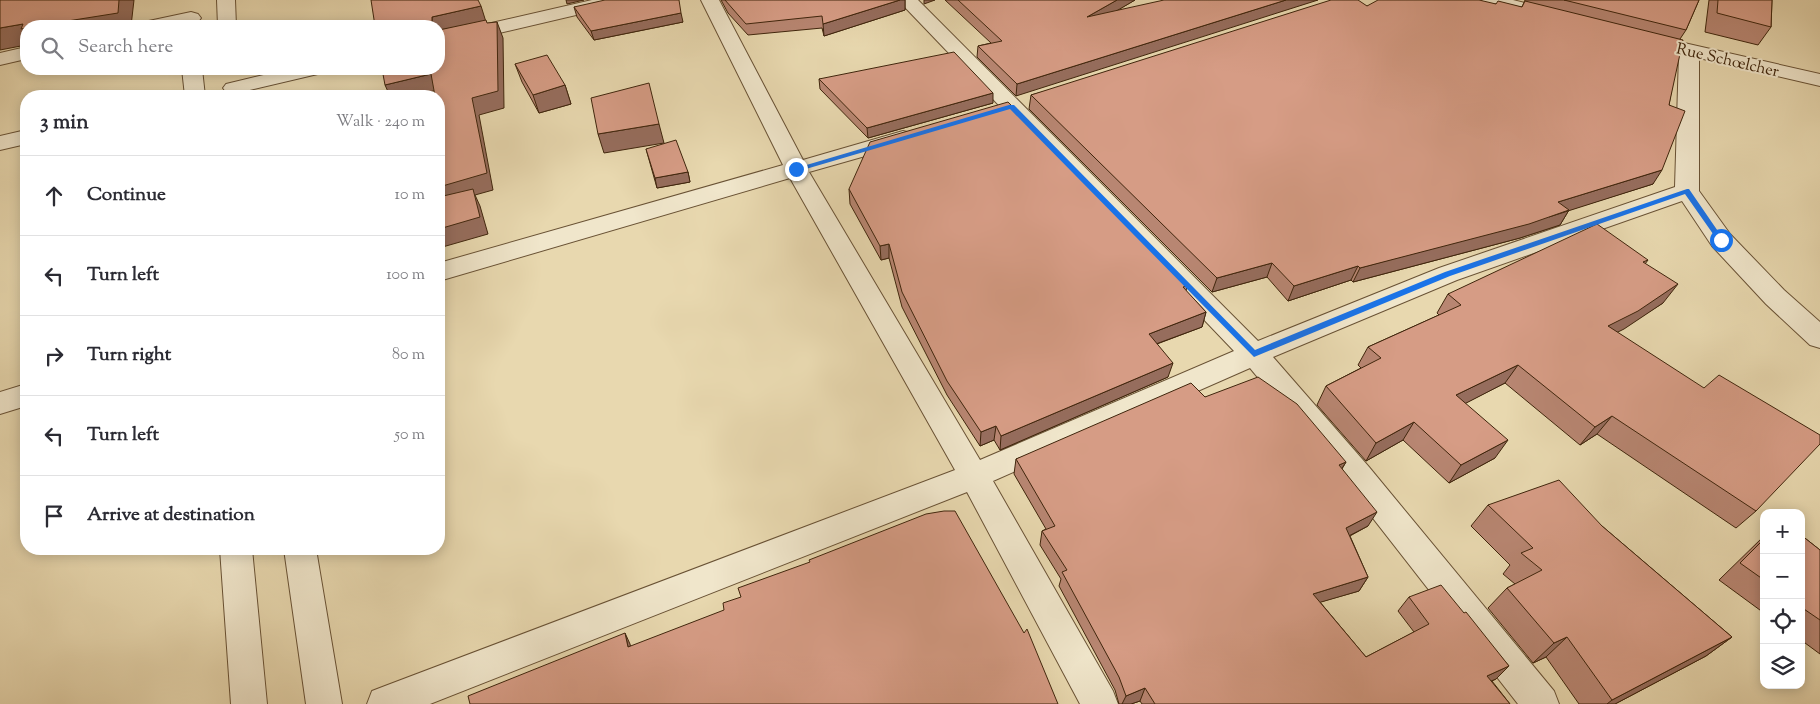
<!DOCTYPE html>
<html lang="en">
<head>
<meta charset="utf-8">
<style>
	:root { --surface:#fff; --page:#f7f7f7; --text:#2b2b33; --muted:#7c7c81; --line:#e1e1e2 }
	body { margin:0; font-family:"Sorts Mill Goudy",serif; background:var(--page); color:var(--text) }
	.controls { position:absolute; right:15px; bottom:15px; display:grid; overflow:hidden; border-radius:10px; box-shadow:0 2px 12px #0003 }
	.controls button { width:45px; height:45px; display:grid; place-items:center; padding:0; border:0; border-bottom:1px solid var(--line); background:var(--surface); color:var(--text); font:25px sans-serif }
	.stop { position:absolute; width:15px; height:15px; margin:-11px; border:4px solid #1a73e8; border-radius:50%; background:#fff }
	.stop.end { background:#1a73e8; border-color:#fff; box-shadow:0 1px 5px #0008 }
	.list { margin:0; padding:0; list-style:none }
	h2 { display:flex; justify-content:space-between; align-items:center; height:65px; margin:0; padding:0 20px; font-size:21px }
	h2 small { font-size:16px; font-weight:400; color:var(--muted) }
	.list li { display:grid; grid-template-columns:32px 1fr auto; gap:15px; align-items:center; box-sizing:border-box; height:80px; padding:0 20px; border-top:1px solid var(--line) }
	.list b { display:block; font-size:19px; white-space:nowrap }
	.list em { font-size:16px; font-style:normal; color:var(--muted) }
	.icon { flex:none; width:28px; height:28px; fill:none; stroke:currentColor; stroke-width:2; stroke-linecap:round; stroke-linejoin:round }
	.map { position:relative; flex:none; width:1820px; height:704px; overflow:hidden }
	.search { position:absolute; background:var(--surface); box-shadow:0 2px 12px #0003; left:20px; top:20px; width:425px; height:55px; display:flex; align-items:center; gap:12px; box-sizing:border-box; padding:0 18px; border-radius:20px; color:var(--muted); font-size:19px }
	.panel { position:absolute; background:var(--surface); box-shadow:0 2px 12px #0003; left:20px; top:90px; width:425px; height:465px; border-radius:20px }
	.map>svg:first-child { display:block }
</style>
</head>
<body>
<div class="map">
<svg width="1820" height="704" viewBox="0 0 1820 704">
	<rect width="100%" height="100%" fill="#e8d8af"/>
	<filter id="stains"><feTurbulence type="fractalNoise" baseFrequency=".004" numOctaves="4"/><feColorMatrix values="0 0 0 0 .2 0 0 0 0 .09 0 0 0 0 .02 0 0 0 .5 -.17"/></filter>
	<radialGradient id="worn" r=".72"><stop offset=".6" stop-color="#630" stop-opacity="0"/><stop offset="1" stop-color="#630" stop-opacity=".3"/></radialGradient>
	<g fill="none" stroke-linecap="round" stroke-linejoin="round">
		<defs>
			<path id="minor" d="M 217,0 L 235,0 L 236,26 L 218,26 Z
				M 592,0 L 625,0 L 623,4 L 439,47 L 439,35 Z
				M 701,0 L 719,0 L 803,160 L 903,131 L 911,133 L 914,138 L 911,143 L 809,172 L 980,460 L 1234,351 L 898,0 L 918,0 L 1258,341 L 1439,268 L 1675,187 L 1679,54 L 1664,50 L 1661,46 L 1664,42 L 1671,40 L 1820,74 L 1820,86 L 1699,58 L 1699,191 L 1730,234 L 1784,290 L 1820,322 L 1820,348 L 1810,345 L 1766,304 L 1712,246 L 1682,201 L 1457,280 L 1273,357 L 1369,467 L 1554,691 L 1559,704 L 1518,704 L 1347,485 L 1250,368 L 993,481 L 1113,691 L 1118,704 L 1080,704 L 967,492 L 430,704 L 367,704 L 372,691 L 385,686 L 955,470 L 790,178 L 439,281 L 439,263 L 783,165 Z
				M 1482,0 L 1513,0 L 1540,7 L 1542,11 L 1540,15 L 1533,17 L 1484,4 Z
				M 191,12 L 198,14 L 201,18 L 198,22 L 178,26 L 141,26 L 144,22 Z
				M 26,47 L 26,59 L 0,65 L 0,53 Z
				M 182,69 L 202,69 L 205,96 L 185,96 Z
				M 289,69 L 325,69 L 322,73 L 233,94 L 226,92 L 223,88 L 226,84 Z
				M 26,130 L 26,144 L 0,150 L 0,136 Z
				M 26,384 L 26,406 L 0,414 L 0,392 Z
				M 220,549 L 252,549 L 267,704 L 231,704 Z
				M 284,549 L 316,549 L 342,704 L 306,704 Z"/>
		</defs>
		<use href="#minor" stroke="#695235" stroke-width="2"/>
		<use href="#minor" fill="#f0e6cb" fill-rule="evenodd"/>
	</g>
	<path fill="#b88672" stroke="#3f250c" d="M 721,0 L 905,0 L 905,10 L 824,36 L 822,28 L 748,35 L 728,13 Z
		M 945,0 L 1135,0 L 1116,11 L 1016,96 L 977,57 L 978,46 L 991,43 Z
		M 1525,0 L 1699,0 L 1686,30 L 1680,39 L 1669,105 L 1653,184 L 1569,210 L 1560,225 L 1520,238 L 1353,282 L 1351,280 L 1288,301 L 1267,277 L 1212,292 L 1029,109 L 1031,95 L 1367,6 L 1496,4 L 1522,7 Z
		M 1709,0 L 1772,0 L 1771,27 L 1758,45 L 1705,32 Z
		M 574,7 L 683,22 L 594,40 L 577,17 Z
		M 515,64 L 565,85 L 571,104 L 539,113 L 522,82 Z
		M 819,79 L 993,103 L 868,138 L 820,89 Z
		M 646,149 L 688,172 L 690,182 L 657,188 Z
		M 849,189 L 1187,286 L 1186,291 L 1206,312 L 1202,327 L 1157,344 L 1168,377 L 1000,450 L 994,440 L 980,446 L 947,395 L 902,307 L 889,258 L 881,260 L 850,204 Z
		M 1648,260 L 1645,264 L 1663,303 L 1617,332 L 1756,511 L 1736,528 L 1597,434 L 1580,445 L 1505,383 L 1465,403 L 1495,458 L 1449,483 L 1403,440 L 1366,461 L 1317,405 L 1326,386 L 1361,368 L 1358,365 L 1368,347 L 1439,315 L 1437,313 L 1448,294 Z
		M 1205,397 L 1346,462 L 1342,469 L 1368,526 L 1350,536 L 1368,577 L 1359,591 L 1320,602 L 1366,657 L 1414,632 L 1398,611 L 1409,597 L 1464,613 L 1509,666 L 1496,679 L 1492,681 L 1510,704 L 1142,704 L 1140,701 L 1131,704 L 1119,704 L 1115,690 L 1059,586 L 1061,579 L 1040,545 L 1042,531 L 1046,529 L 1014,474 L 1016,459 Z
		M 1488,505 L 1602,526 L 1732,637 L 1706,656 L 1615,704 L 1579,704 L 1546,657 L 1533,663 L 1488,608 L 1507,588 L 1515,584 L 1503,574 L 1510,565 L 1471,526 Z
		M 1801,535 L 1820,550 L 1820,654 L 1801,640 Z
		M 1764,536 L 1764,613 L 1719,580 Z"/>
	<path fill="#966d5d" stroke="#3f250c" d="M 119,0 L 134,0 L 131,26 L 36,26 Z
		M 566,0 L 584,0 L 567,4 Z
		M 900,0 L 905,0 L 905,10 L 824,36 L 823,24 Z
		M 924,0 L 935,0 L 924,4 Z
		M 1117,0 L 1135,0 L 1086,29 L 1087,17 Z
		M 1286,0 L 1318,0 L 1016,96 L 1017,84 Z
		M 481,6 L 486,22 L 439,33 L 439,26 L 432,26 L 432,17 Z
		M 681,13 L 683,22 L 594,40 L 591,31 Z
		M 497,22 L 503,38 L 504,108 L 479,115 L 493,190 L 475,195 L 480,206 L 488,234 L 439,248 L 439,187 L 472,98 Z
		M 23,24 L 26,28 L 26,45 L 0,50 L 0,28 Z
		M 431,74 L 437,90 L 414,96 L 390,96 L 385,85 Z
		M 565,85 L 571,104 L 539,113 L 533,95 Z
		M 993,93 L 993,103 L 868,138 L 867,128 Z
		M 659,124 L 664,143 L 604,153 L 598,134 Z
		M 1662,170 L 1653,184 L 1549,217 L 1558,202 Z
		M 688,172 L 690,182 L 657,188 L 655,178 Z
		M 1569,210 L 1560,225 L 1520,238 L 1353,282 L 1360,268 Z
		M 889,244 L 889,258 L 881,260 L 880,246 Z
		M 1272,263 L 1267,277 L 1212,292 L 1217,278 Z
		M 1358,266 L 1351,280 L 1288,301 L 1294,286 Z
		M 1678,284 L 1663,303 L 1624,329 L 1594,344 L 1608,326 Z
		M 1206,312 L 1202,327 L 1145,348 L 1149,334 Z
		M 1173,363 L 1168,377 L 1000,450 L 1001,436 Z
		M 1518,365 L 1505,383 L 1445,414 L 1456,395 Z
		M 1612,416 L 1597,434 L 1580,445 L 1595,427 Z
		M 1414,422 L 1403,440 L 1366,461 L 1376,443 Z
		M 996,426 L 994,440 L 980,446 L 981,432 Z
		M 1508,440 L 1495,458 L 1449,483 L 1461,465 Z
		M 1346,462 L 1337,476 L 1339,465 Z
		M 1377,512 L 1368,526 L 1337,542 L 1346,528 Z
		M 1368,577 L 1359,591 L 1304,607 L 1313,594 Z
		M 625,633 L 630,644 L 633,658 L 628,647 Z
		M 1567,637 L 1546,657 L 1533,663 L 1554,643 Z
		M 1732,637 L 1706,656 L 1615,704 L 1607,704 L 1612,700 Z
		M 1509,666 L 1496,679 L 1474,688 L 1487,676 Z
		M 1145,688 L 1140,701 L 1131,704 L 1122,704 L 1126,696 Z"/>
	<path fill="#d69c85" stroke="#3f250c" d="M 0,0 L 119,0 L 118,13 L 36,26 L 26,26 L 26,28 L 21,29 L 23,24 L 0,28 Z
		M 371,0 L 478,0 L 481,6 L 432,17 L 432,26 L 375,26 Z
		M 605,0 L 679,0 L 681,13 L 591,31 L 574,7 Z
		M 725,0 L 900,0 L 823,24 L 822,16 L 746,24 Z
		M 958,0 L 1117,0 L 1087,17 L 1164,0 L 1286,0 L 1017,84 L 978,46 L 1002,41 Z
		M 1331,0 L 1358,0 L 1367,6 L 1378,0 L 1479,0 L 1496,4 L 1498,1 L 1522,7 L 1525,1 L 1683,40 L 1669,105 L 1685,111 L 1662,170 L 1558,202 L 1569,210 L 1529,224 L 1360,268 L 1358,266 L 1294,286 L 1272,263 L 1217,278 L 1031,95 Z
		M 1564,0 L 1699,0 L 1686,30 Z
		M 1718,0 L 1772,0 L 1771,27 L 1717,13 Z
		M 486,20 L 487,23 L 497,22 L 498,91 L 472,98 L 487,173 L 439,187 L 439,146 L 444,144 L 439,115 L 439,96 L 435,96 L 431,74 L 385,85 L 382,69 L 439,69 L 439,30 Z
		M 954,52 L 993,93 L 867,128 L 819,79 Z
		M 547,55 L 565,85 L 533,95 L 515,64 Z
		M 649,83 L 659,124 L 598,134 L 591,98 Z
		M 1008,102 L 1187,286 L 1183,287 L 1206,312 L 1149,334 L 1173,363 L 1001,436 L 996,426 L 981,432 L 947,381 L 902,292 L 889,244 L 880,246 L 849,189 L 870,142 Z
		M 676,140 L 688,172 L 655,178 L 646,149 Z
		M 473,189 L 480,217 L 439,229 L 439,197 Z
		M 1597,224 L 1648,260 L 1643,262 L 1678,284 L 1638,311 L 1608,326 L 1704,388 L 1719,375 L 1820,435 L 1820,444 L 1756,511 L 1612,416 L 1595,427 L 1518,365 L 1456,395 L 1508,440 L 1461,465 L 1414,422 L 1376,443 L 1326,386 L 1381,358 L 1368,347 L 1461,305 L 1448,294 Z
		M 1258,377 L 1297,404 L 1346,462 L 1339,465 L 1377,512 L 1346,528 L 1368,577 L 1313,594 L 1366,657 L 1429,624 L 1409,597 L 1441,585 L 1464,613 L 1466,612 L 1509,666 L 1487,676 L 1510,704 L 1155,704 L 1145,688 L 1126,696 L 1119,677 L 1062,572 L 1067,570 L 1042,531 L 1055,526 L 1016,459 L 1191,383 L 1205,397 Z
		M 1559,480 L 1602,526 L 1732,637 L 1612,700 L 1567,637 L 1554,643 L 1507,588 L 1542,570 L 1521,553 L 1533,548 L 1488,505 Z
		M 944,511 L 955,511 L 1024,633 L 1027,629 L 1058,704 L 470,704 L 468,696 L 625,633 L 628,647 L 724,610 L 723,603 L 741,597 L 738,588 L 810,562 L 809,560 L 926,514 Z
		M 1801,535 L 1820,550 L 1820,620 L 1801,607 Z
		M 1764,539 L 1764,580 L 1740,563 Z"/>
	<path fill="#1a73e8" d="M 1009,105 L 1014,105 L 1255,350 L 1445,272 L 1687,189 L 1689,189 L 1724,240 L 1718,241 L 1685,194 L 1450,276 L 1254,357 L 1010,109 L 799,171 L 793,169 Z"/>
	<g text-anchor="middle" stroke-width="4" stroke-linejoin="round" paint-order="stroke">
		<g font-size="16" fill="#3f250c" stroke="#f0e6cb">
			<text transform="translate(1728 59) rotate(13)" y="6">Rue Schœlcher</text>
		</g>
	</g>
	<rect width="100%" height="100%" filter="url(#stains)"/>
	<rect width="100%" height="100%" fill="url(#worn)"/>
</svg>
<div class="controls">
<button>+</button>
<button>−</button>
<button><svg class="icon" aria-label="locate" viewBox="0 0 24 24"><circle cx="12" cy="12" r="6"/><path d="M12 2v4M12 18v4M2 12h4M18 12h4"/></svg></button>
<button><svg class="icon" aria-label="layers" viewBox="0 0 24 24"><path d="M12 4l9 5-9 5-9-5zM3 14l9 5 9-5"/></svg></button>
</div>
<div class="stop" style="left:1721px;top:240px"></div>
<div class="stop end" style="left:796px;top:169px"></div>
<div class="search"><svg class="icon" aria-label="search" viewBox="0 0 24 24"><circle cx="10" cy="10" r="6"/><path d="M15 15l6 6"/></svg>Search here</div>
<section class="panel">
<h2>3 min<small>Walk · 240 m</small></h2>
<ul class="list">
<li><svg class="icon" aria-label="ahead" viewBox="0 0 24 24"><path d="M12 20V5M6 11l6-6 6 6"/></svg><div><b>Continue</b></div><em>10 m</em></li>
<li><svg class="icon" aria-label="left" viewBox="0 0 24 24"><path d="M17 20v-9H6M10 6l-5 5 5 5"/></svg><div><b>Turn left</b></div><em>100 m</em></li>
<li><svg class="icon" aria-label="right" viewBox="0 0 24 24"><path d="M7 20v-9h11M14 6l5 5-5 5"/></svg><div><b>Turn right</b></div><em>80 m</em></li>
<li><svg class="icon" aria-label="left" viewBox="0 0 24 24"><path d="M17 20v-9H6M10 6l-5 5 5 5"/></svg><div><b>Turn left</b></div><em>50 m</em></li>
<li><svg class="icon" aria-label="arrive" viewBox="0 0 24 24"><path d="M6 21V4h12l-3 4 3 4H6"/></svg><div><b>Arrive at destination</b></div></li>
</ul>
</section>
</div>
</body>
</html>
